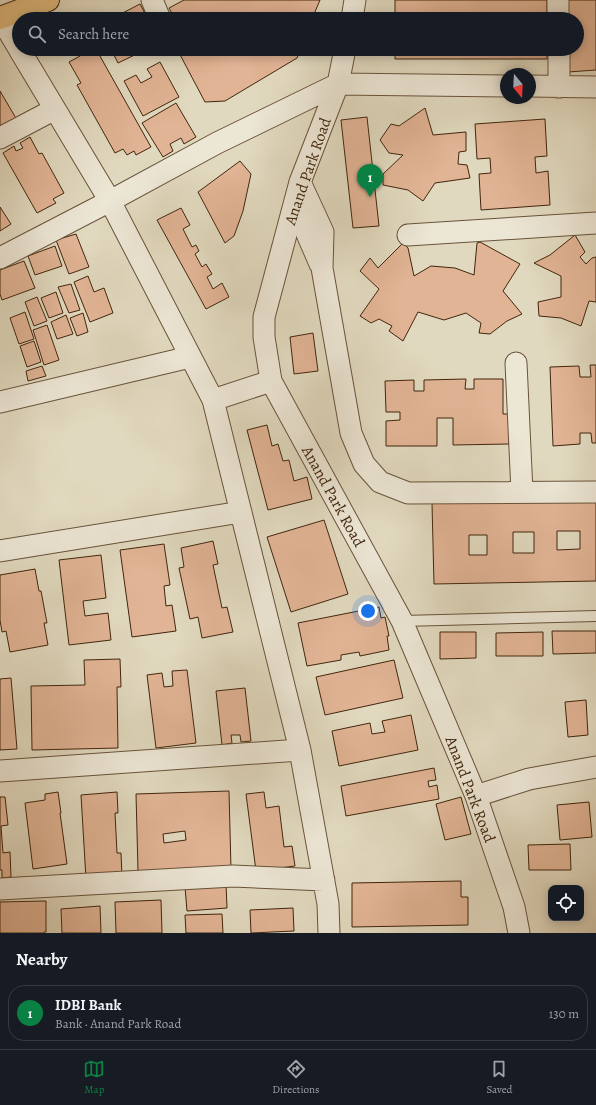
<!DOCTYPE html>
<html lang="en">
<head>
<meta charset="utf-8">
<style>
	:root { --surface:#171b24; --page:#242831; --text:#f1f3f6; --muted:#9ea1a6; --line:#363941; --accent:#0b8043 }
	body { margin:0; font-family:Alegreya,serif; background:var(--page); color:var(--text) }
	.controls { position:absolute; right:12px; bottom:12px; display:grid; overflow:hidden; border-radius:8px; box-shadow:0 2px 10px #0003 }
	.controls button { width:36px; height:36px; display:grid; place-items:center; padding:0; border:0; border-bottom:1px solid var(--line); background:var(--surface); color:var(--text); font:20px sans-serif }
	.compass { position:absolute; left:500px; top:68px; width:36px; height:36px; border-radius:50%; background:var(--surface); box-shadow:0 2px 10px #0003; rotate:162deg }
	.you { position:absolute; left:368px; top:611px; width:14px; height:14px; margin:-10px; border:3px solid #fff; border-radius:50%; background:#1a73e8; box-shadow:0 0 0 6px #1a73e833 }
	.badge { display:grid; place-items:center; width:26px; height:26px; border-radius:50%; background:var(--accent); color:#fff; font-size:13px; font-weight:700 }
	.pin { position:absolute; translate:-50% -33px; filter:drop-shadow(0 1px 2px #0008) }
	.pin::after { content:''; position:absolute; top:21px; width:14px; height:12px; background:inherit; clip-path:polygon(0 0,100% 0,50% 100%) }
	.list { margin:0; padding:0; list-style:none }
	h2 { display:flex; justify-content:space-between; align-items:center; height:52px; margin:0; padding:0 16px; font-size:17px }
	h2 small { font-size:13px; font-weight:400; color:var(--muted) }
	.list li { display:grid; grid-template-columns:26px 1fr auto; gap:12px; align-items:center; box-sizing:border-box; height:56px; margin:0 8px 8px; padding:0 8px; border:1px solid var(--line); border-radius:16px }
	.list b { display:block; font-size:15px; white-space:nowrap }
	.list p { margin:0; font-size:13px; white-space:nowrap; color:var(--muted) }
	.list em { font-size:13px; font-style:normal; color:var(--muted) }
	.icon { flex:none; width:22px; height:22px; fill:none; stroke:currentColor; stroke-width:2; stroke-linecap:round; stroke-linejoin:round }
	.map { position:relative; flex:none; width:596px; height:933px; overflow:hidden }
	.search { position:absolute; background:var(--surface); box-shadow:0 2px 10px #0003; left:12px; right:12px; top:12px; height:44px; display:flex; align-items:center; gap:10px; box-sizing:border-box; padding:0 14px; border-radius:22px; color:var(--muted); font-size:15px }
	.sheet { height:116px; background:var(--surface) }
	nav { display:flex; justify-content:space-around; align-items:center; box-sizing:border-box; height:56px; border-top:1px solid var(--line); background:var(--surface); font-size:11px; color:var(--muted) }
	nav a { display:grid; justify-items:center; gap:2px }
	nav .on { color:var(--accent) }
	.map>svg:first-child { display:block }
</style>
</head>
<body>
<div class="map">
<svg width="596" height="933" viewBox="0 0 596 933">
	<rect width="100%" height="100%" fill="#e1d9bf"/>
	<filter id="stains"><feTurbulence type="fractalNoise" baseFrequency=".005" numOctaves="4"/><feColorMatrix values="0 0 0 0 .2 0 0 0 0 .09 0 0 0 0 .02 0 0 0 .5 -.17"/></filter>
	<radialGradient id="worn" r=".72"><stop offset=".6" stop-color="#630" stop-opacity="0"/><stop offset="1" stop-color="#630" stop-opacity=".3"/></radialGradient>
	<path fill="#e1b495" stroke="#41260d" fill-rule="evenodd" d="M 184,0 L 320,0 L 312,19 L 175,19 L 169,8 Z
		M 395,0 L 547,0 L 547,16 L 529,15 L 529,19 L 481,19 L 481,16 L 458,16 L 458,19 L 404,19 L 404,17 L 395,17 Z
		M 565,0 L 596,0 L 596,70 L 568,72 L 567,49 L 577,49 L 577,19 L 566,19 Z
		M 140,4 L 148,19 L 111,19 Z
		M 79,49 L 96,49 L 151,147 L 136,155 L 134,151 L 127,155 L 123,149 L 115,153 L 77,85 L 81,83 L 69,62 L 80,56 L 77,50 Z
		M 111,49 L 147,49 L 118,63 Z
		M 177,49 L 301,49 L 297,58 L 225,101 L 205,102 Z
		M 395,49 L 547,49 L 547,59 L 395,59 Z
		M 160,62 L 179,97 L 143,116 L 124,81 L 136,75 L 141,83 L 152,77 L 147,69 Z
		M 0,91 L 17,120 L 0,129 Z
		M 176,103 L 196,137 L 184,144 L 181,138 L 170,144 L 173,151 L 163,157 L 142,123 Z
		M 425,108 L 433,135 L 466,132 L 466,151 L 459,152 L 458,164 L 467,165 L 470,178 L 435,183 L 423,201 L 408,190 L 383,185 L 383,174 L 403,155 L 389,153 L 380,140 L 391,124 L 399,126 Z
		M 367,117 L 379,226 L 353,228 L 341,120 Z
		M 545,119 L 547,156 L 535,157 L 536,173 L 548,171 L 550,205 L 481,210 L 479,174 L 491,173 L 490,158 L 477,159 L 475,124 Z
		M 30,137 L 39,154 L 42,153 L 64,193 L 53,199 L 56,203 L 37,213 L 3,153 L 14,146 L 16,151 L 23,148 L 20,143 Z
		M 240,161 L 251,174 L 243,211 L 234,236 L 225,243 L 198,192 Z
		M 0,207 L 11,224 L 0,231 Z
		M 181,208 L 190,225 L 183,229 L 192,247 L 196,245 L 199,251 L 195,254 L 202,267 L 206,264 L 212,274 L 207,277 L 213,289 L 222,283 L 229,297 L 206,309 L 157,220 Z
		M 76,234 L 89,267 L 69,274 L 56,240 Z
		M 575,235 L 585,252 L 580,257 L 586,264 L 592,258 L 596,257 L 596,302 L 589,301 L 581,326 L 561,318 L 539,316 L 538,302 L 561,297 L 561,276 L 534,263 L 550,255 Z
		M 480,242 L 520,264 L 503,291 L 522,314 L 507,321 L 490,334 L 479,333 L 481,323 L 466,313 L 444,320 L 418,312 L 403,341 L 389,331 L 392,326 L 379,319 L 371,323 L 360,316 L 379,289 L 360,271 L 370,258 L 378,268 L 403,243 L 408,248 L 414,276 L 431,266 L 455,268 L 474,275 L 477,243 Z
		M 55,246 L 62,266 L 35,275 L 28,256 Z
		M 24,261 L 35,288 L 2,300 L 0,294 L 0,270 Z
		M 88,276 L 94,292 L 104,288 L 113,313 L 90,322 L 74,282 Z
		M 71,284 L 80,310 L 69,313 L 58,287 Z
		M 56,292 L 63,313 L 49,318 L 41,298 Z
		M 37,297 L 47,321 L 34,326 L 25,302 Z
		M 25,312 L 34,339 L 19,344 L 10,318 Z
		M 83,313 L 88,332 L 77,336 L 70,318 Z
		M 66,315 L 73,334 L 57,339 L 51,322 Z
		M 47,325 L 59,360 L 44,365 L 33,330 Z
		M 313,333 L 318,371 L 294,374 L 290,337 Z
		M 34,341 L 41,362 L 27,367 L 20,346 Z
		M 590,365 L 596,365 L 596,443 L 592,443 L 591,433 L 580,433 L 580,444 L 553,446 L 550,367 L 579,366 L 580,377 L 591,377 Z
		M 42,366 L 46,376 L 28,381 L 26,371 Z
		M 466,379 L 465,389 L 474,389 L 474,379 L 503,379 L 503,414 L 509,414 L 509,444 L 453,445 L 453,418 L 437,418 L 437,446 L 386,446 L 386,421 L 400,420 L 400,412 L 386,412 L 385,381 L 414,380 L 414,391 L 424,391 L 424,380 Z
		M 267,425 L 272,446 L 278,444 L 283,461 L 289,460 L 294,481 L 307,477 L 312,499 L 268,510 L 247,430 Z
		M 596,500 L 596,581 L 434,584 L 432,503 ZM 557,531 L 580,531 L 580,549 L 557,550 ZM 513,532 L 534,532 L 534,553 L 513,553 ZM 469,535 L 487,535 L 487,555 L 469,555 Z
		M 324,520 L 348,594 L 291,612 L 267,537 Z
		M 213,541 L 218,564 L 213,565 L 222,608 L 227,607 L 233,632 L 202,638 L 198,617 L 190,619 L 179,568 L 184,567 L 181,548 Z
		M 164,544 L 170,585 L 164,586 L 166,606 L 172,605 L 176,631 L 132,637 L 120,550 Z
		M 101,555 L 106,598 L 83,601 L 85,616 L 108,613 L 111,640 L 69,645 L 59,560 Z
		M 35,569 L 39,591 L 41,591 L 47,623 L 44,623 L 48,645 L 10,652 L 6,631 L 2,632 L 0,620 L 0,575 Z
		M 379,607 L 381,618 L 385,617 L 389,636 L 387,636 L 389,650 L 360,656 L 359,652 L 341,655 L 341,660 L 307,666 L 298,623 Z
		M 552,631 L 596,631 L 596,653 L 553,654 Z
		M 440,632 L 476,632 L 476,658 L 440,659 Z
		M 543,632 L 543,656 L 496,656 L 496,633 Z
		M 120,659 L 121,687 L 117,687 L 118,748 L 32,750 L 31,686 L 85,685 L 84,660 Z
		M 394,660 L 403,698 L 325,715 L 316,677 Z
		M 187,670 L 196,743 L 156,748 L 147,675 L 162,673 L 164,687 L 173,686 L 172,671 Z
		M 11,678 L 17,749 L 0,750 L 0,679 Z
		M 245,688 L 251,741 L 241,742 L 240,735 L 231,735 L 232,743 L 222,745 L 216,691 Z
		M 586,700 L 588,735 L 568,737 L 565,702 Z
		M 411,715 L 418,750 L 339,766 L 332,731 L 370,723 L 372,734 L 385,732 L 382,721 Z
		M 434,768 L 436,780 L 428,781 L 429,787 L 437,785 L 439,799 L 346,816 L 341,786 Z
		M 229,791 L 231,869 L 138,871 L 136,794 ZM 185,831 L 186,840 L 164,843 L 163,834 Z
		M 58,792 L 61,813 L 60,813 L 67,864 L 33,869 L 25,803 L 45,800 L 45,794 Z
		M 117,792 L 118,813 L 115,813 L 117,853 L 121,853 L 122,876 L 86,879 L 81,795 Z
		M 264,792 L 266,808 L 279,806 L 284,847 L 292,846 L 295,866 L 256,871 L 246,794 Z
		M 0,797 L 5,797 L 8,825 L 1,826 L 3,853 L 10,852 L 11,877 L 2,878 L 2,870 L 0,870 Z
		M 461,797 L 471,834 L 445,840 L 436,804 Z
		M 589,802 L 592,837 L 560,840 L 557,805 Z
		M 570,844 L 571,870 L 529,870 L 528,845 Z
		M 461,881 L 461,897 L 468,897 L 468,925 L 352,927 L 352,883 Z
		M 226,884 L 227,908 L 187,911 L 185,887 Z
		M 161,900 L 162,933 L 116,933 L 115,902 Z
		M 46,901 L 46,932 L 44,932 L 44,933 L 0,933 L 0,902 Z
		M 100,906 L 101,933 L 62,933 L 61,909 Z
		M 293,908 L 294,931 L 251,933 L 250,910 Z
		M 222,914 L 223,933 L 186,933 L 185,915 Z"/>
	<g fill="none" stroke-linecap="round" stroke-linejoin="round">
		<defs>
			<path id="lane" d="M 402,621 L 596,616"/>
			<path id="street" d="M 152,0 L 160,19
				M 558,0 L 558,19
				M 0,17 L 19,49
				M 352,19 L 355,0
				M 19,49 L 110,201 L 213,400 L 300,750 L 328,904 L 329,933
				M 345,49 L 338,84 L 300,182 L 264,317 L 264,337 L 271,381 L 402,621 L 476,796 L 514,907 L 519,933
				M 559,49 L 559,87
				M 530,86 L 596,87
				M 0,138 L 55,109
				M 300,182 L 323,232 L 322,268 L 351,433 L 364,464 L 380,482 L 408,493 L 596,492
				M 303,203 L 307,234 L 320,264
				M 408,235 L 596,223
				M 0,258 L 110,201 L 217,143 L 338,84 L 506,86
				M 516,363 L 522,492
				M 213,400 L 271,381
				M 0,402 L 190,357
				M 0,551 L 241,512
				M 0,771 L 300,750
				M 476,796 L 529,779 L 596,767
				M 0,889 L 233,876 L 324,880"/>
			<path id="primary" d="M 0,18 L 48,0"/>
		</defs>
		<use href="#lane" stroke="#69533a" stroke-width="12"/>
		<use href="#street" stroke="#69533a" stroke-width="23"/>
		<use href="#primary" stroke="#41260d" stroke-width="24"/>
		<use href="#lane" stroke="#ece6d5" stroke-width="10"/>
		<use href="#street" stroke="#ece6d5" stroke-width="21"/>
		<use href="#primary" stroke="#e0bc80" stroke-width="22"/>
	</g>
	<g text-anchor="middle" stroke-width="3" stroke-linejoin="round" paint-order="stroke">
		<g font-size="16" fill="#41260d" stroke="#ece6d5">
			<text transform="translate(307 171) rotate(-71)" y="6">Anand Park Road</text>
			<text transform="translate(334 496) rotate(61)" y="6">Anand Park Road</text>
			<text transform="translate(471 789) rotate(69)" y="6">Anand Park Road</text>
		</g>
	</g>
	<rect width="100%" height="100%" filter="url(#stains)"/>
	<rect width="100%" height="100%" fill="url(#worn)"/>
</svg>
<div class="controls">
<button><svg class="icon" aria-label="locate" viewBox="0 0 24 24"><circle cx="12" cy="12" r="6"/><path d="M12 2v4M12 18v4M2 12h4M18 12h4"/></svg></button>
</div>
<svg class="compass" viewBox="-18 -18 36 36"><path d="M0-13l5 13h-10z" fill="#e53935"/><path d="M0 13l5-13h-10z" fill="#9ea1a6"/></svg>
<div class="you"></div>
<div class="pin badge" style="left:370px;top:197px">1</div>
<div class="search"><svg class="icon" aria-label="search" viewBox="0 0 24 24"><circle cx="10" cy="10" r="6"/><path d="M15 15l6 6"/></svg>Search here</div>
</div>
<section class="sheet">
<h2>Nearby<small></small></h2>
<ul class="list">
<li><span class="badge">1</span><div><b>IDBI Bank</b><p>Bank · Anand Park Road</p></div><em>130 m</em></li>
</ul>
</section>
<nav>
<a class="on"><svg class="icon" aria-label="map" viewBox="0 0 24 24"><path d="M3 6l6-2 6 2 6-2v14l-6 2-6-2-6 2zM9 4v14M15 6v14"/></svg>Map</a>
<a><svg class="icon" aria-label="directions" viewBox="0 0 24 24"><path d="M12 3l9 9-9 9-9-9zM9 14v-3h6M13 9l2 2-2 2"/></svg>Directions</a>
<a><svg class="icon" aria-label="saved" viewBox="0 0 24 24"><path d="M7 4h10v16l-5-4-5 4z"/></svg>Saved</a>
</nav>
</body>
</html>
